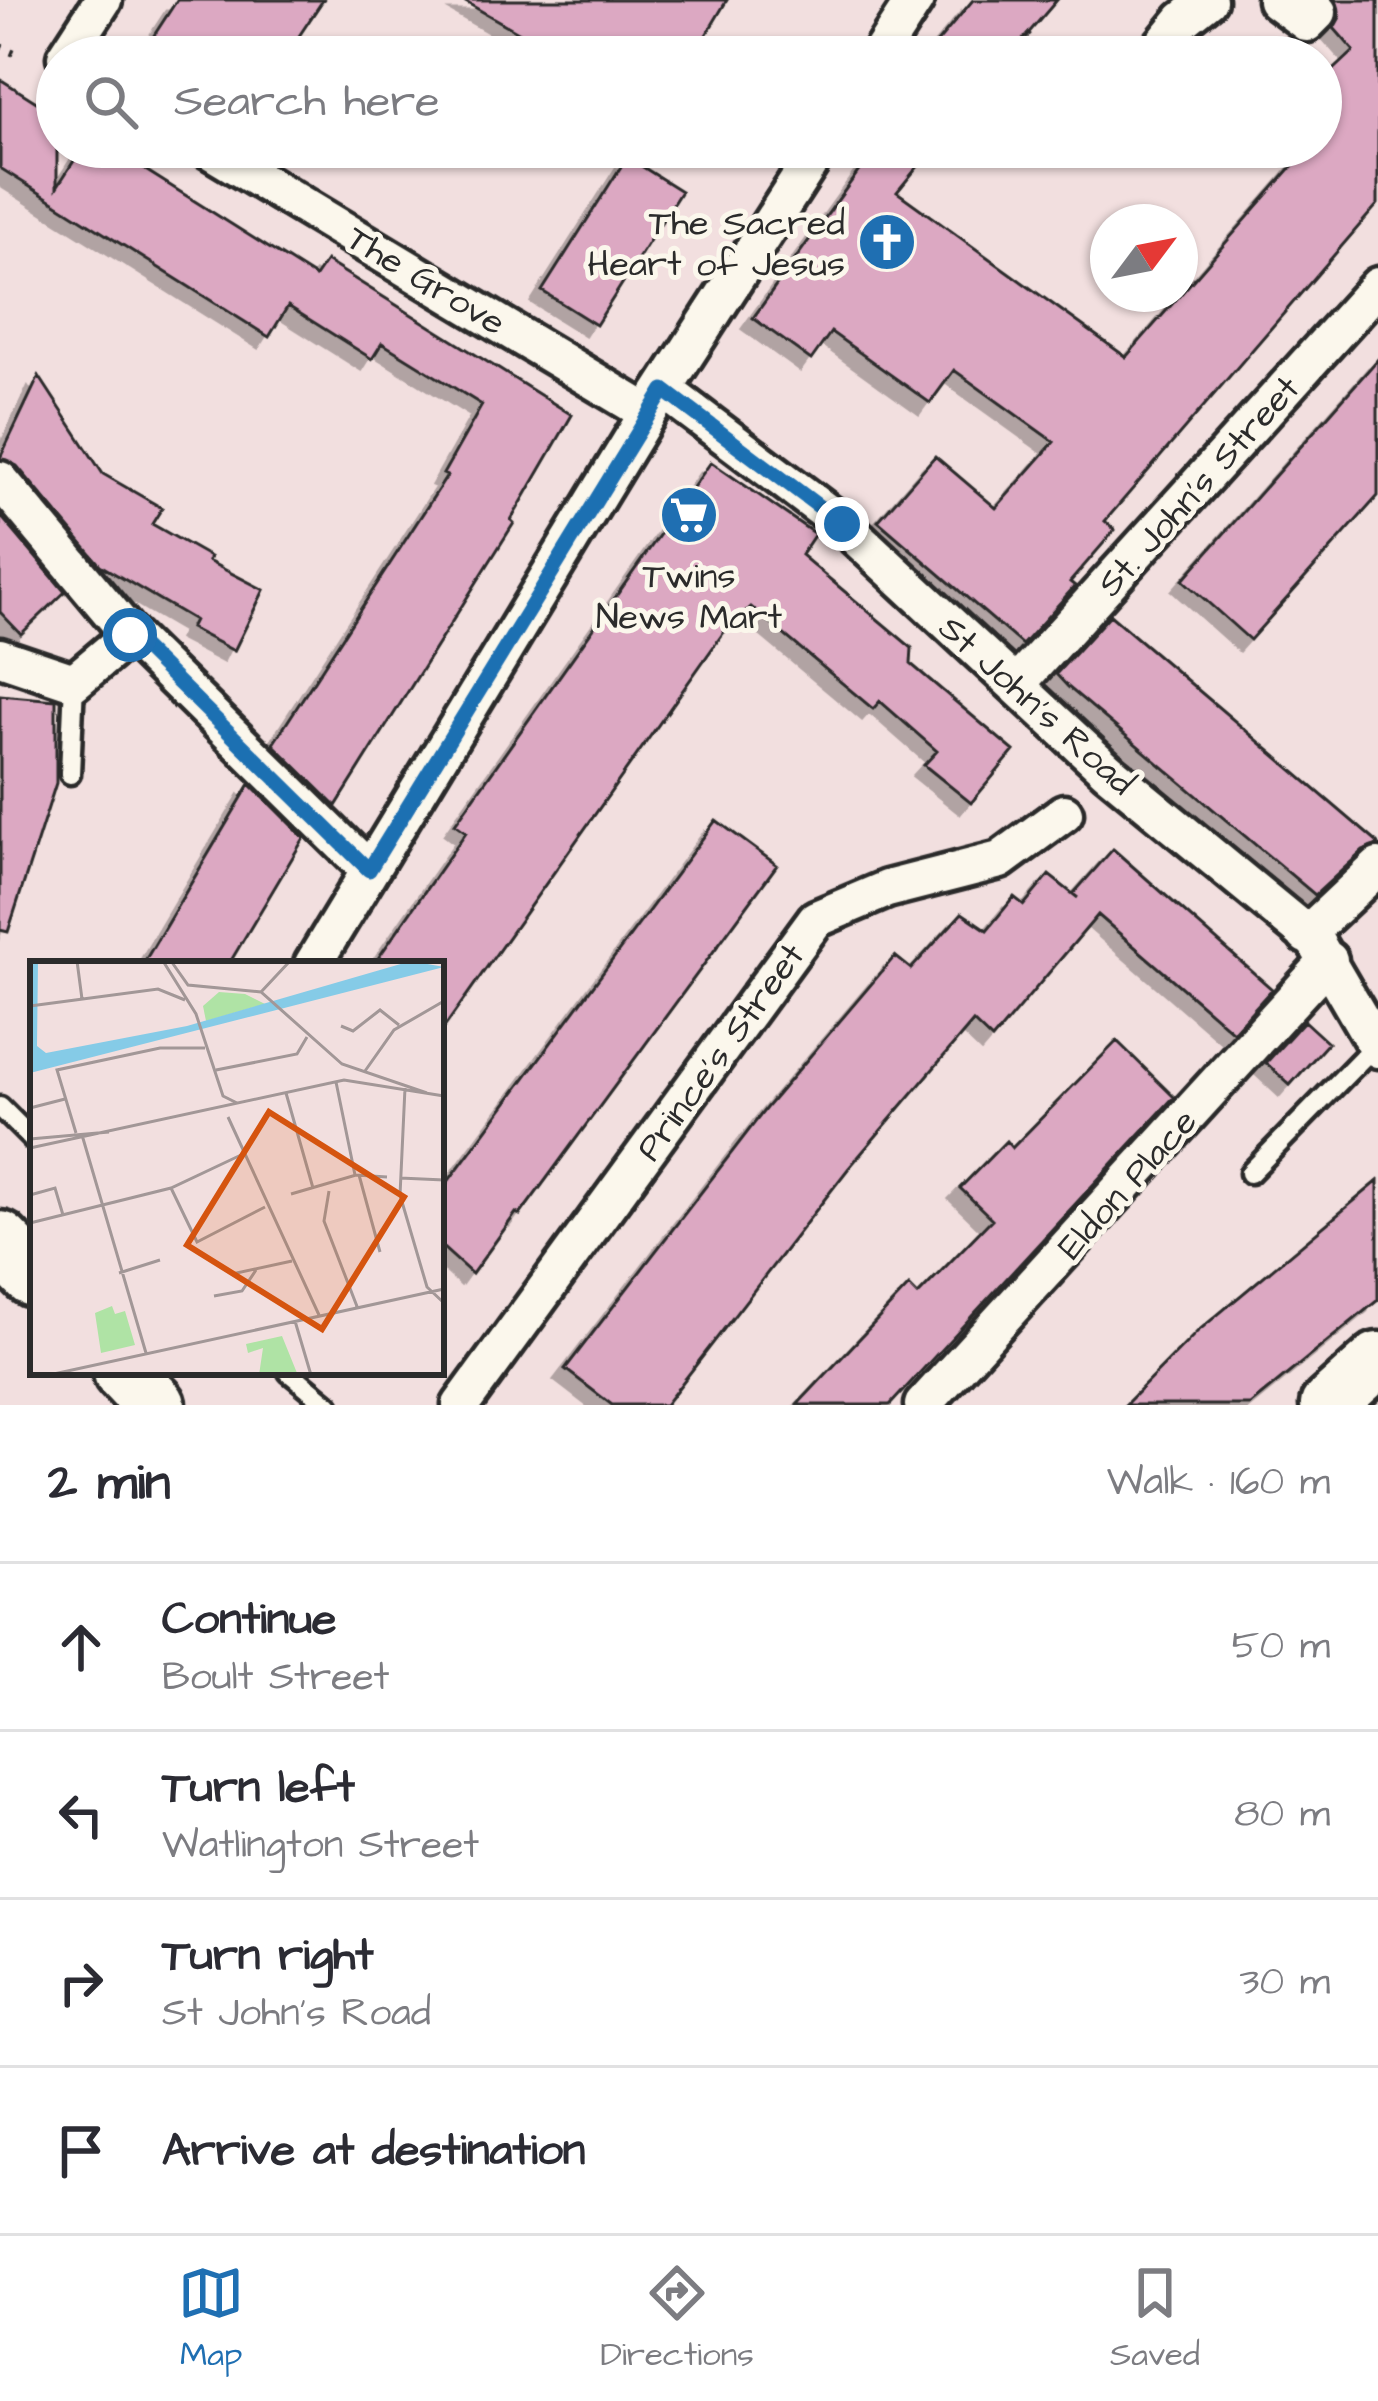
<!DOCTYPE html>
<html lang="en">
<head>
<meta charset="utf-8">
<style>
	:root { --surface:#fff; --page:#f7f7f7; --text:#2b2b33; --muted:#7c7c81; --line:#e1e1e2; --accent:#1f6fb2 }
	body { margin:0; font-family:"Architects Daughter",sans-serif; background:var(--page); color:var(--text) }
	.compass { position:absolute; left:1090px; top:204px; width:108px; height:108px; border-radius:50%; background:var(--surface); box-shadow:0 3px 9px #0004; rotate:58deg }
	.stop { position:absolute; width:36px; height:36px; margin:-27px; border:9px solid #1f6fb2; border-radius:50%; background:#fff }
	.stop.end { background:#1f6fb2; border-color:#fff; box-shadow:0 3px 12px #0008 }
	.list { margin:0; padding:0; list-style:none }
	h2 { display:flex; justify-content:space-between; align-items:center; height:156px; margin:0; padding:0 48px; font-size:51px }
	h2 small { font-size:39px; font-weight:400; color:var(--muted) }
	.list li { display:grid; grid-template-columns:78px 1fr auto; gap:36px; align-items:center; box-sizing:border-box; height:168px; padding:0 48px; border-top:3px solid var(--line) }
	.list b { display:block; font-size:45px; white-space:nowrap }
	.list p { margin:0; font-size:39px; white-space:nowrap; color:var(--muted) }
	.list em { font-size:39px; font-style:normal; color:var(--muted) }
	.icon { flex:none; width:66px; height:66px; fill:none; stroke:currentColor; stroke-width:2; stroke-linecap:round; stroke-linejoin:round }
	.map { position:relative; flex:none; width:1378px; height:1405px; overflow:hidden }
	.search { position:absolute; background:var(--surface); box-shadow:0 3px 9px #0004; left:36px; right:36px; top:36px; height:132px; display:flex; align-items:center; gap:30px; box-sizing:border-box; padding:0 42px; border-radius:66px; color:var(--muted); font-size:45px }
	.sheet { height:828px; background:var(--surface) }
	nav { display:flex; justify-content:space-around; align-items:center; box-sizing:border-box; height:168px; border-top:3px solid var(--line); background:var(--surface); font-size:33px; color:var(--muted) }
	nav a { display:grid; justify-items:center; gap:6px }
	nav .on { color:var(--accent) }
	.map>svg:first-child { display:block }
</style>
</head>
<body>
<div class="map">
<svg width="1378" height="1405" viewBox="0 0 1378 1405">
	<defs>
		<filter id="shadow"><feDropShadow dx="-11" dy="11" stdDeviation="0" flood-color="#0004"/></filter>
	</defs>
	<rect width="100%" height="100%" fill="#f2dfdf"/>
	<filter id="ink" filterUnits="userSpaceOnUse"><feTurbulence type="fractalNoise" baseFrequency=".00833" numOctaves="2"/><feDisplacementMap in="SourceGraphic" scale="24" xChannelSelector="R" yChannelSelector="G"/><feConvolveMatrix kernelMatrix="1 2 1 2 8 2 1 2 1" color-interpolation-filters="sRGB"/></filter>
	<g filter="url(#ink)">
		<path fill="#dca8c2" stroke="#2b2b2b" stroke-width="3" filter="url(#shadow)" d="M 177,0 L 323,0 L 285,57 L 140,57 Z
			M 462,0 L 727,0 L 693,57 L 562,57 Z
			M 973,0 L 1057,0 L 1008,57 L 925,57 Z
			M 1336,0 L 1378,0 L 1378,204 L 1105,521 L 1115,530 L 1070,582 L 1075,586 L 1022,645 L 878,521 L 935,456 L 996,508 L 1054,442 L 954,370 L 930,403 L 831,332 L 811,360 L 753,318 L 876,147 L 934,147 L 897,192 L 1126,357 L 1309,147 L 1321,147 L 1321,82 L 1354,51 L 1334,28 L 1340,17 Z
			M 0,79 L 57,115 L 57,187 L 83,147 L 109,147 L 315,277 L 326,261 L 572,415 L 511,520 L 514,523 L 336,806 L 273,744 L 447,476 L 443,474 L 482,405 L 382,343 L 372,359 L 288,306 L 269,337 L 0,168 Z
			M 627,157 L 681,191 L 596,325 L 542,291 Z
			M 1378,359 L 1378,496 L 1250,640 L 1183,580 Z
			M 39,376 L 103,474 L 162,508 L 152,524 L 210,557 L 208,561 L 264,590 L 234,651 L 190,628 L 194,620 L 100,565 L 17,466 L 0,458 Z
			M 711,462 L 815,534 L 801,555 L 912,648 L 911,664 L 1014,751 L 971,803 L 924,765 L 937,751 L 880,701 L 873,709 L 751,607 L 724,632 L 441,1032 L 441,964 L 374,964 L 466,832 L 455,824 Z
			M 0,515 L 65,592 L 21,634 L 0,612 Z
			M 1110,615 L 1378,843 L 1378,845 L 1363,851 L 1315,895 L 1068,687 L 1056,674 Z
			M 0,695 L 56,700 L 56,783 L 8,932 L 0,930 Z
			M 250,784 L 304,838 L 229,964 L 143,964 Z
			M 716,820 L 777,865 L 520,1215 L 516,1213 L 472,1274 L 441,1246 L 441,1191 Z
			M 1113,849 L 1272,989 L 1233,1032 L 1098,915 L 992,1040 L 973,1022 L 848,1169 L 665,1405 L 612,1405 L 565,1369 L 766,1108 L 895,956 L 911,969 L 962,913 L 987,930 L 1014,897 L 1024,905 L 1049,875 L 1078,898 L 1073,894 Z
			M 1304,1021 L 1328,1043 L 1290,1085 L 1266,1063 Z
			M 1117,1041 L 1174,1097 L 890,1405 L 797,1405 L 909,1286 L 918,1295 L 992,1219 L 960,1188 L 1006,1141 L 1012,1148 Z
			M 1378,1181 L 1378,1300 L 1250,1405 L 1125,1405 L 1198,1331 Z"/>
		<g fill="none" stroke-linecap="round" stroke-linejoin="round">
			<defs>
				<path id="lane" d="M 70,774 L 74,682
					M 0,1107 L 33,1140
					M 1250,1173 L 1376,1044
					M 289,1372 L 329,1405"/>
				<path id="street" d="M 1276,0 L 1307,23 L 1318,12
					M 66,57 L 103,0
					M 878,57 L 915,0
					M 1153,57 L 1183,20 L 1208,0
					M 205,147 L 648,413
					M 664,390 L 842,524 L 1107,770 L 1315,941 L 1378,1049
					M 0,480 L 130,635 L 369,870
					M 0,657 L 74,682 L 130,635
					M 1016,685 L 1378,286
					M 1306,935 L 1378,867
					M 313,964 L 648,413 L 820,147
					M 461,1405 L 816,919 L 887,889 L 1000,860 L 1064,813
					M 923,1405 L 1329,960"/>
				<path id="secondary" d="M 1328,1405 L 1378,1360"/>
				<path id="primary" d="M 0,1242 L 33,1276
					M 124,1372 L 155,1405"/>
			</defs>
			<use href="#lane" stroke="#2b2b2b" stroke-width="27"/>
			<use href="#street" stroke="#2b2b2b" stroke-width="45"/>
			<use href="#secondary" stroke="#2b2b2b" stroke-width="63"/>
			<use href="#primary" stroke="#2b2b2b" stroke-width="69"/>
			<path stroke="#2b2b2b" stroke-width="8" stroke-dasharray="3 9" stroke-linecap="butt" d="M 1027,35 L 1053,57
				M 0,47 L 22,56"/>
			<use href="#lane" stroke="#fbf7ec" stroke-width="18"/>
			<use href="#street" stroke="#fbf7ec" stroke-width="36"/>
			<use href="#secondary" stroke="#fbf7ec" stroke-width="54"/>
			<use href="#primary" stroke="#fbf7ec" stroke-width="60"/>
		</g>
	</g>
	<g fill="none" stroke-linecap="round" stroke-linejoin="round" filter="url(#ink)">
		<path stroke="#1f6fb2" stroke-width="15" d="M 130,635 L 369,870 L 664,390 L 842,524"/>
	</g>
	<defs>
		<symbol id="church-disc" viewBox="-11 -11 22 22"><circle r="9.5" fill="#1f6fb2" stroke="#fbf7ec"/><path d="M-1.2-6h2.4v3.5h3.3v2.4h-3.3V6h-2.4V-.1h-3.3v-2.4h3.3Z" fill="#fff"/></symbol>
		<symbol id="supermarket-disc" viewBox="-11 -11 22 22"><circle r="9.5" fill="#1f6fb2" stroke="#fbf7ec"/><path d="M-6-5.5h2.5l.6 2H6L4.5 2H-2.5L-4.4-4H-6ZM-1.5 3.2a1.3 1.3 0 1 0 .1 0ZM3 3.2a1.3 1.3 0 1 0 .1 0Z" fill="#fff"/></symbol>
	</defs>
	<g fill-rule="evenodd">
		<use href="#church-disc" x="854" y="209" width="66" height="66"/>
		<use href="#supermarket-disc" x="656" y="482" width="66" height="66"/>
	</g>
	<g text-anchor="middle" stroke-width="10" stroke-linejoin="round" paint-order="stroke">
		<g font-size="36" fill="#2b2b2b" stroke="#fbf7ec" text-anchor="end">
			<text x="845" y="234">The Sacred<tspan x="845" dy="41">Heart of Jesus</tspan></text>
			<text x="689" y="587" text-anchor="middle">Twins<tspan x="689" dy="41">News Mart</tspan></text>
		</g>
		<g font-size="36" fill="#2b2b2b" stroke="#fbf7ec">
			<text transform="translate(427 279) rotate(31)" y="13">The Grove</text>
			<text transform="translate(1197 485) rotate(-48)" y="13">St. John's Street</text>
			<text transform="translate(1038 704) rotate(42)" y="13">St John's Road</text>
			<text transform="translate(719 1051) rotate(-54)" y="13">Prince's Street</text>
			<text transform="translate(1126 1183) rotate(-48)" y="13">Eldon Place</text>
		</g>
	</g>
	<g transform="translate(30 961)">
		<rect width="414" height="414" fill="#f2dfdf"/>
		<path d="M 82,345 L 85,353 L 95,350 L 105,384 L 71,392 L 65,352 ZM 252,375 L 267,412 L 229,414 L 233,387 L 218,392 L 216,383 Z" fill="#afe3a5"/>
		<path d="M 189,31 L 215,33 L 235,43 L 176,60 L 173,45 Z" fill="#afe3a5"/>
		<path d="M 0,0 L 8,0 L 7,85 L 16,92 L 157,65 L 381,0 L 414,6 L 0,112 Z" fill="#85cbe7"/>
		<path fill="none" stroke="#a29797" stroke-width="3" d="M 47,0 L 52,38M 133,0 L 166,53 L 193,135 L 207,142M 141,0 L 158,24 L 231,31 L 312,103 L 397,132M 231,31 L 260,0M 0,45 L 128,28 L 155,39M 311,65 L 323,70 L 350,49 L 369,64M 186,109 L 267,93 L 277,76M 335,110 L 364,69 L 414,40M 306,121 L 325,214M 375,127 L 370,234 L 397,326 L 414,342M 256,132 L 283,227M 0,147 L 35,138M 198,156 L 289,354M 46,172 L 27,109 L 130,87 L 175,87M 52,174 L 116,392M 0,178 L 79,171M 0,187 L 314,119 L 414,135M 329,214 L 350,291M 370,217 L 414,219M 141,227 L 167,281 L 235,246M 299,230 L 294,260 L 328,348M 261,233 L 326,214 L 357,216M 0,234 L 25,227 L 33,254M 0,262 L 141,227 L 211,194M 89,312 L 130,299M 202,313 L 262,300M 184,335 L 212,330 L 226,309M 265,360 L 281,414M 19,414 L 414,328"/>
		<path fill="#d5540f" fill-opacity="0.15" stroke="#d5540f" stroke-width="6" d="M 239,151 L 374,236 L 292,368 L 157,284 Z"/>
		<rect width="414" height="414" fill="none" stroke="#2b2b2b" stroke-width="6"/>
	</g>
</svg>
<svg class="compass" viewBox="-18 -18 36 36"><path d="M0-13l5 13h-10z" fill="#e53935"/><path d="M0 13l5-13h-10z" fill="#7c7c81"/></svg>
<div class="stop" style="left:130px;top:635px"></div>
<div class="stop end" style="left:842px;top:524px"></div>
<div class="search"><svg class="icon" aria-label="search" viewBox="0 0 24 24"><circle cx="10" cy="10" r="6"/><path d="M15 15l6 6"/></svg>Search here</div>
</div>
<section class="sheet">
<h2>2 min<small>Walk · 160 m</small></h2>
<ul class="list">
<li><svg class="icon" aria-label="ahead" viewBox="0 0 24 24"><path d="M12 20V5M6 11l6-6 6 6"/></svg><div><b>Continue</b><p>Boult Street</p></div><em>50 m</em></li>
<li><svg class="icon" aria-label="left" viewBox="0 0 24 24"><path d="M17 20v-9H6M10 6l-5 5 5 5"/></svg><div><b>Turn left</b><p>Watlington Street</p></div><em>80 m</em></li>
<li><svg class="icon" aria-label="right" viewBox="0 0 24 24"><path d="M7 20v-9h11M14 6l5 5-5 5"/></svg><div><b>Turn right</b><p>St John's Road</p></div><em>30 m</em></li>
<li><svg class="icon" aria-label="arrive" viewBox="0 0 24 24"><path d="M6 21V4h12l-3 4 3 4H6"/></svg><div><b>Arrive at destination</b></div></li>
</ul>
</section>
<nav>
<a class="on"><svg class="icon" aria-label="map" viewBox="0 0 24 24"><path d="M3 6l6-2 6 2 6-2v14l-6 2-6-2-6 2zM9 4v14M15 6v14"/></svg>Map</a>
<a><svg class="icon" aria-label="directions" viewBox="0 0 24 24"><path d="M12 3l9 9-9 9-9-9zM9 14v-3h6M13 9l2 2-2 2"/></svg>Directions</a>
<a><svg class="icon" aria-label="saved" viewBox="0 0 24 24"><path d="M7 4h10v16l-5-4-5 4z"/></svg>Saved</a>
</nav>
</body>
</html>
